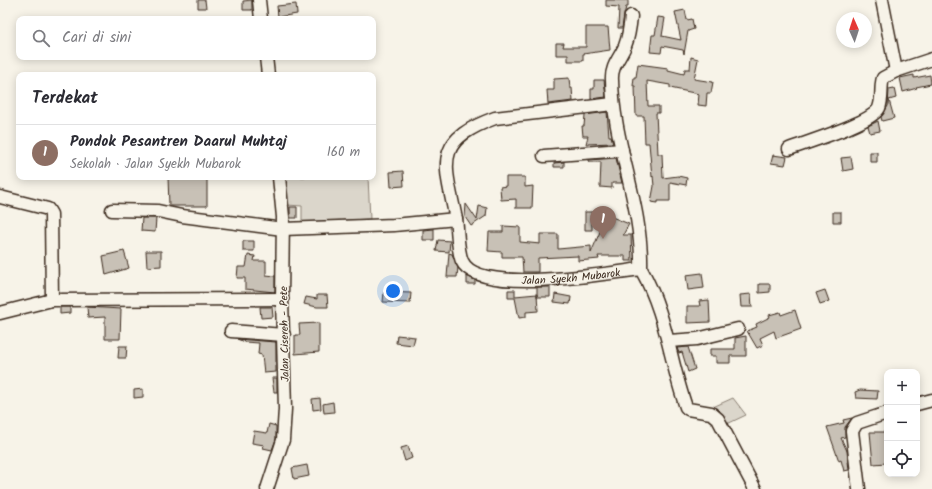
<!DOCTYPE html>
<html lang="id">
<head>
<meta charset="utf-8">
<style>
	:root { --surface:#fff; --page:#f7f7f7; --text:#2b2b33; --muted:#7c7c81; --line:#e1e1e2; --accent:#1a73e8 }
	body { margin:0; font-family:Kalam,sans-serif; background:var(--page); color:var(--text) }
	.controls { position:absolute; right:12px; bottom:12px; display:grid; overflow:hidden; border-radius:8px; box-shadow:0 2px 10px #0003 }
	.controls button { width:36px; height:36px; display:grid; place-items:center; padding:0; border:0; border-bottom:1px solid var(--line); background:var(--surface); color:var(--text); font:20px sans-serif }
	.compass { position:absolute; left:836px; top:12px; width:36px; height:36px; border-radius:50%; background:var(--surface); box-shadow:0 2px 10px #0003; rotate:357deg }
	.you { position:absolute; left:393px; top:291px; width:14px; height:14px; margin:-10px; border:3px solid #fff; border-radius:50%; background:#1a73e8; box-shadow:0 0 0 6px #1a73e833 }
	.badge { display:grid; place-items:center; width:26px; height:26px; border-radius:50%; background:var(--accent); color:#fff; font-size:13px; font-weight:700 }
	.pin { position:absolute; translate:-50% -33px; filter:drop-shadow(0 1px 2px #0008) }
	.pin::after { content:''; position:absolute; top:21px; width:14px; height:12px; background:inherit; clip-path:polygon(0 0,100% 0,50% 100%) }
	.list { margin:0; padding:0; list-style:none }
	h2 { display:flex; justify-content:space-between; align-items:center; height:52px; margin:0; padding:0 16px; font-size:17px }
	h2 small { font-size:13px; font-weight:400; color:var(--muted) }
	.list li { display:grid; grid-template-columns:26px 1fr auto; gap:12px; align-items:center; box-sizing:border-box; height:56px; padding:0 16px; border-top:1px solid var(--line) }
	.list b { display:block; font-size:15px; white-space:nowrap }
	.list p { margin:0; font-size:13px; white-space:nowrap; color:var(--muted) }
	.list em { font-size:13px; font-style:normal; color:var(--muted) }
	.icon { flex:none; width:22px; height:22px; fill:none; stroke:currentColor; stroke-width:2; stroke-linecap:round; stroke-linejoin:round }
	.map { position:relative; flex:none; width:932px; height:489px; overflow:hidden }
	.search { position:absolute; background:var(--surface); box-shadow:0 2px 10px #0003; left:16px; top:16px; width:360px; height:44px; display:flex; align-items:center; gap:10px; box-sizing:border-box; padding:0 14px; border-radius:8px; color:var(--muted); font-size:15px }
	.panel { position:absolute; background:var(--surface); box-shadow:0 2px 10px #0003; left:16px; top:72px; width:360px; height:108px; border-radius:8px }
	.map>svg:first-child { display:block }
</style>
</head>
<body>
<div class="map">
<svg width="932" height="489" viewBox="0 0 932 489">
	<rect width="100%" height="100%" fill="#f7f3e8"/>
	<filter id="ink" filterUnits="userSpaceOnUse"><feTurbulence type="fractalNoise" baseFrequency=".025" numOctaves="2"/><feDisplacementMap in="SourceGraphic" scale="8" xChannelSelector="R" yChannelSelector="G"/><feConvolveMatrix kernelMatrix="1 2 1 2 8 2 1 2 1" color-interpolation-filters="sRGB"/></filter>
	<g filter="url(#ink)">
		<path fill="#dbd6cb" stroke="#8b8074" d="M 286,177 L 368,177 L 370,219 L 302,222 L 302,206 L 287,205 Z
			M 733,398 L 746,415 L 725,425 L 713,407 Z"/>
		<path fill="#c8c1b6" stroke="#3b2a1e" d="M 198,0 L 205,0 L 206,8 L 198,8 Z
			M 252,0 L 252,10 L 243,10 L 243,1 Z
			M 606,0 L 628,0 L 628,7 L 626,7 L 624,15 L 622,28 L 618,28 L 619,7 L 606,6 Z
			M 296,4 L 297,14 L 278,17 L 277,6 Z
			M 685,10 L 687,20 L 692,19 L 694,29 L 688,31 L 684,54 L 683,50 L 662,46 L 661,53 L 650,52 L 652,35 L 655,35 L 658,17 L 665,18 L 662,36 L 681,40 L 675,12 Z
			M 586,27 L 608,27 L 610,50 L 583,54 L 583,61 L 568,61 L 568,55 L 556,55 L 556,43 L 564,43 L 563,47 L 586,47 Z
			M 691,57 L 698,59 L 694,79 L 713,82 L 711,93 L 707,93 L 706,106 L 698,105 L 699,94 L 670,88 L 670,85 L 647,81 L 648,106 L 659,106 L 659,113 L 656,113 L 658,154 L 662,154 L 663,178 L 678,176 L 687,178 L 686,185 L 670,182 L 670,201 L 658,201 L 658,203 L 651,202 L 654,186 L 653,176 L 652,177 L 649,143 L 645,143 L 644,116 L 636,116 L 635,86 L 633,86 L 634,77 L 636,77 L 638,64 L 668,68 L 668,70 L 684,74 L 685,69 L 690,69 Z
			M 914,75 L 914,78 L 930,75 L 931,84 L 916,87 L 917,88 L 903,92 L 900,78 Z
			M 569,78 L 570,88 L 572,88 L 573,101 L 548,104 L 547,90 L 554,90 L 554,79 Z
			M 594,80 L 604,80 L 606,97 L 591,99 L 591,89 L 594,89 Z
			M 894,88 L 896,98 L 889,100 L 894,118 L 882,121 L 881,117 L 888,106 L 889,89 Z
			M 607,112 L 609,136 L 611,136 L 613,143 L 586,144 L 588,136 L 583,136 L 582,126 L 584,126 L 585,115 Z
			M 878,121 L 880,131 L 870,133 L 868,126 Z
			M 870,152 L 877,152 L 877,162 L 870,162 Z
			M 773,155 L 787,157 L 785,165 L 771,163 Z
			M 851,157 L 853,169 L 843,171 L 841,158 Z
			M 616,158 L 622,183 L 612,183 L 612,188 L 600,187 L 601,162 L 589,162 L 589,160 Z
			M 564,162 L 564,167 L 554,167 L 554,163 Z
			M 403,171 L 404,186 L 391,187 L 390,172 Z
			M 168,177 L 207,177 L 207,206 L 169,206 Z
			M 506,177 L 525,177 L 525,187 L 533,186 L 532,208 L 516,208 L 516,199 L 501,200 L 500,187 L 506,186 Z
			M 466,204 L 477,220 L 479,206 L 487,208 L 486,216 L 471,226 L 465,217 Z
			M 290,207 L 297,207 L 297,218 L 290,218 Z
			M 585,212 L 592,212 L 592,230 L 585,230 Z
			M 833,212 L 841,212 L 841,222 L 833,222 Z
			M 607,215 L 629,224 L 623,235 L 631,235 L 632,261 L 625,261 L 625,256 L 598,256 L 599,259 L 578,261 L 578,256 L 538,258 L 538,272 L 523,272 L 522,257 L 502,257 L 502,252 L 488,251 L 489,232 L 503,232 L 503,226 L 520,227 L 520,242 L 540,244 L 540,234 L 558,234 L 558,249 L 591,246 L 591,253 Z
			M 142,218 L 156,218 L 155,232 L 141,231 Z
			M 434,229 L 434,240 L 423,240 L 423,230 Z
			M 438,240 L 450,241 L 449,252 L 436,251 Z
			M 243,241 L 254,241 L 254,251 L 243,251 Z
			M 124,251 L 129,268 L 106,275 L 103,256 Z
			M 146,251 L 161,251 L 161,266 L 147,267 Z
			M 449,253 L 452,254 L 458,267 L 457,277 L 447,277 Z
			M 248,255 L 255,256 L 254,261 L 266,261 L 266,275 L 275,276 L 275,292 L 245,289 L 245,278 L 237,278 L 238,267 L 246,267 Z
			M 702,273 L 704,288 L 688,290 L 686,275 Z
			M 467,276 L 475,280 L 475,284 L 467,284 Z
			M 759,284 L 770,284 L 770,292 L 759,293 Z
			M 537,287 L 550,287 L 550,297 L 537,297 Z
			M 508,290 L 515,290 L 515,296 L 537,294 L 538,311 L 526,312 L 526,317 L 519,318 L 515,298 L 508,298 Z
			M 825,290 L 829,301 L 820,304 L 816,293 Z
			M 384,292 L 411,293 L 410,303 L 383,302 Z
			M 555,294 L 571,297 L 570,304 L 554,302 Z
			M 751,294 L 752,307 L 741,307 L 740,295 Z
			M 317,295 L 327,295 L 328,307 L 317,307 L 304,304 L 306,297 L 317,299 Z
			M 709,300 L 710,322 L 687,323 L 687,306 L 700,306 L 699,301 Z
			M 60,307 L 70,307 L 70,313 L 60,314 Z
			M 87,307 L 121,309 L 120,339 L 105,339 L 105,317 L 88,318 Z
			M 260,307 L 272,307 L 273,317 L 261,318 Z
			M 795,310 L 801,329 L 776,338 L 774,331 L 760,338 L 763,345 L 757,348 L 747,331 L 757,327 L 756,324 L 770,317 L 769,315 L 780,312 L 781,315 Z
			M 319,323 L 319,352 L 295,354 L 295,335 L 300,335 L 299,324 Z
			M 397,335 L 415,337 L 413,345 L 396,343 Z
			M 746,336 L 746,356 L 730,356 L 730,363 L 716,363 L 716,356 L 710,356 L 710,349 L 735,349 L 735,338 Z
			M 237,339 L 276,342 L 276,372 L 264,373 L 262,355 L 258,354 L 259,343 L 245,342 Z
			M 119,346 L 127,346 L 126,358 L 118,358 Z
			M 688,347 L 695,369 L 688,372 L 682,352 L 679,353 L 677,348 Z
			M 272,378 L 277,378 L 277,392 L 274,392 Z
			M 143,389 L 143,397 L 134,398 L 134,390 Z
			M 860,390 L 878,391 L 877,399 L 856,398 L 855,392 Z
			M 320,398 L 321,409 L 313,410 L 312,399 Z
			M 333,402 L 334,412 L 324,413 L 323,404 Z
			M 852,418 L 845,427 L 845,437 L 841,438 L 847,451 L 849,470 L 844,471 L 841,460 L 839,461 L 827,427 L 844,423 L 843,420 Z
			M 269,424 L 276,426 L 276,439 L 272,450 L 263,448 L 264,445 L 252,443 L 254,431 L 267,433 Z
			M 870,432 L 887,432 L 887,463 L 873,464 Z
			M 408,446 L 412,458 L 405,461 L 401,448 Z
			M 307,465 L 309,476 L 294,479 L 292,468 Z"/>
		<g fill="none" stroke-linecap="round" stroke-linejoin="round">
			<defs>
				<g id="minor">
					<path d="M 259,0 L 261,19"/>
					<path d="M 882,0 L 896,71"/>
					<path d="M 631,16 C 630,27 629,36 625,46 C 620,58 611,66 612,80 C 613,144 643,205 641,269"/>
					<path d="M 266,57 L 268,75"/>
					<path d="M 789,149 C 807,142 872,123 879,108 C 883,98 880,87 883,78 L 896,71 L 932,59"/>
					<path d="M 544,156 L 622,150"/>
					<path d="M 0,197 L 48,209 L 51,214 L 52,300"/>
					<path id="s1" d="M 112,210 L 158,211 L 182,216 L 283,229 L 394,225 L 456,219 C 458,231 457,249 462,261 C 477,296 610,273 641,269"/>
					<path d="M 456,219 C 445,164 432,141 495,118 L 613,104"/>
					<path d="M 641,269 C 667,315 669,359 686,407 L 688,409 L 711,413 L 718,419 L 755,489"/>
					<path d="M 0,313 L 52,300 L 282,299"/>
					<path d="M 231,331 L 284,335"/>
					<path d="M 669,341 L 697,339 L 738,329"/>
					<path d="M 917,404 L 932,400"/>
					<path d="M 267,489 L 283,440 L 285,409 L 282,299 L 283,217 L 279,177"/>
					<path d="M 859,489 L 852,431 L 857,423 L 887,413"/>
				</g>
			</defs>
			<use href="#minor" stroke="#3b2a1e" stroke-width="15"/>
			<use href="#minor" stroke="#f7f3e8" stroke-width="12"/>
		</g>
	</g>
	<g text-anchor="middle" stroke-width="3" stroke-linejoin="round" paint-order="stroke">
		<g font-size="11" fill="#3b2a1e" stroke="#f7f3e8">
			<text dy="4" stroke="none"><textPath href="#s1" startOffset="503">Jalan Syekh Mubarok</textPath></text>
			<text transform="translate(284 334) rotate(-91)" y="4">Jalan Cisereh - Pete</text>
		</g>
	</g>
</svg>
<div class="controls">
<button>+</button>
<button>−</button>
<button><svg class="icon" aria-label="locate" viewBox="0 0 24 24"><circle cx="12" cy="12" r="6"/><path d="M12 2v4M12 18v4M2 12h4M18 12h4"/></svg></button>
</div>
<svg class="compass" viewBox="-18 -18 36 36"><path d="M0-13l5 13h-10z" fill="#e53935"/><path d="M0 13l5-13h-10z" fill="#7c7c81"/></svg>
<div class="you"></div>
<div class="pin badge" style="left:603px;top:239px;background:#8d6e63">1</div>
<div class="search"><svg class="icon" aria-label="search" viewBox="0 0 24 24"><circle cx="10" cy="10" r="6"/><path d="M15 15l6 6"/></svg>Cari di sini</div>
<section class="panel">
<h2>Terdekat<small></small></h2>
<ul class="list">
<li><span class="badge" style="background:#8d6e63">1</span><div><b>Pondok Pesantren Daarul Muhtaj</b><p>Sekolah · Jalan Syekh Mubarok</p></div><em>160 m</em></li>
</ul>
</section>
</div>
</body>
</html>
